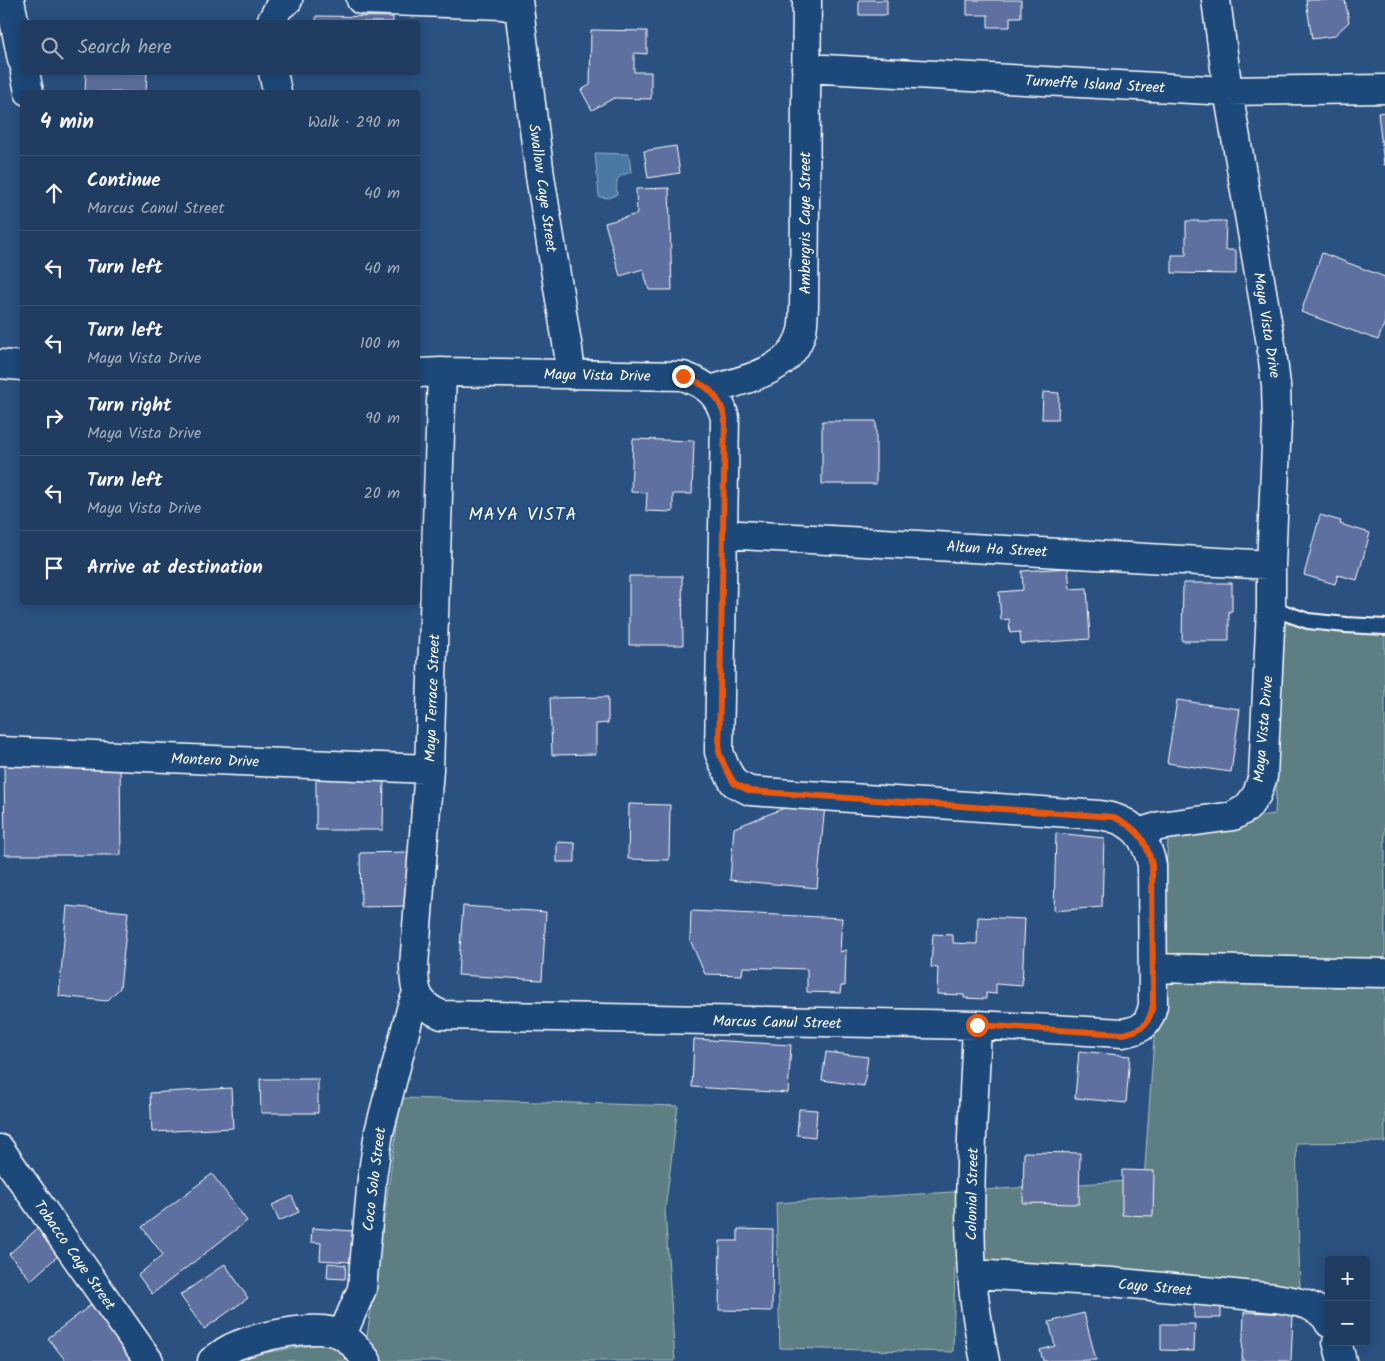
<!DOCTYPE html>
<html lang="en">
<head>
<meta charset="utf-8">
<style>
	:root { --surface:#203d61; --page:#284467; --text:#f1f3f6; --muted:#a2aebd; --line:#3d5676 }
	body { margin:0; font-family:Kalam,sans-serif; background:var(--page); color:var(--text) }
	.controls { position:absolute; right:15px; bottom:15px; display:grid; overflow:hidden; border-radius:5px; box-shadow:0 2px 12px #0003 }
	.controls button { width:45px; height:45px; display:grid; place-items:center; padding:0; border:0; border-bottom:1px solid var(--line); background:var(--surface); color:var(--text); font:25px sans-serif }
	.stop { position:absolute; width:15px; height:15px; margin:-11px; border:4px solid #ea580c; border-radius:50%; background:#fff }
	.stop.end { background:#ea580c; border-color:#fff; box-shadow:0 1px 5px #0008 }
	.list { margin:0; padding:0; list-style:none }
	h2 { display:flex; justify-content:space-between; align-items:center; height:65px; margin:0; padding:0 20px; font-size:21px }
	h2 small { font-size:16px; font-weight:400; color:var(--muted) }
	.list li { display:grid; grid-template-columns:32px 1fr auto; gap:15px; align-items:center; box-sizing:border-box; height:75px; padding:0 20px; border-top:1px solid var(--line) }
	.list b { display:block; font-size:19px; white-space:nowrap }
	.list p { margin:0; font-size:16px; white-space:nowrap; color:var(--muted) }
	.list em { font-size:16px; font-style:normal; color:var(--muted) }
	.icon { flex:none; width:28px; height:28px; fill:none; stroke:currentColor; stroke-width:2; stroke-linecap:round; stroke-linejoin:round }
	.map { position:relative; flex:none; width:1385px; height:1361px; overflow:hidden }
	.search { position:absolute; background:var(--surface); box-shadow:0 2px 12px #0003; left:20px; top:20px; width:400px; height:55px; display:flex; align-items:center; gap:12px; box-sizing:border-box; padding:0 18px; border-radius:5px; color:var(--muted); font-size:19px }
	.panel { position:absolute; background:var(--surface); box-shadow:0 2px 12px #0003; left:20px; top:90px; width:400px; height:515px; border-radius:5px }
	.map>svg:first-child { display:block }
</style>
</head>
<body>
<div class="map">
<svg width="1385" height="1361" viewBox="0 0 1385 1361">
	<rect width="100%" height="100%" fill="#2b5181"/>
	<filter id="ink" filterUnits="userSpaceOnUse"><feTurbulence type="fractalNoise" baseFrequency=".02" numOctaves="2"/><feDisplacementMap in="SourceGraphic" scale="10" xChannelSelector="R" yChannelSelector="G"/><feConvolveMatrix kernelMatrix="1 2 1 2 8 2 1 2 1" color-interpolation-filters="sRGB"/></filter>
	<g filter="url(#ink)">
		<path fill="#5d7f83" stroke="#aebfc1" d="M 1283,624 L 1385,627 L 1385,1142 L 1296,1143 L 1300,1288 L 955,1263 L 953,1352 L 780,1348 L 776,1203 L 1144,1180 L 1169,826 L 1275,814 Z
			M 401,1098 L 678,1106 L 665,1210 L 675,1361 L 225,1361 L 227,1359 L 367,1336 Z"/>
		<path fill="#4c77a5" stroke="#94adc9" d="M 595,153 L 629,154 L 631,172 C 616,177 616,179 617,194 L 609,198 L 599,197 Z"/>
		<path fill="#5d709f" stroke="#fff" d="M 859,0 L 887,0 L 887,15 L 859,15 Z
			M 967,0 L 1021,0 L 1021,17 L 1010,17 L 1010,27 L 988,27 L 988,15 L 967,15 Z
			M 1306,0 L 1345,0 L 1349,22 L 1334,36 L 1312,39 Z
			M 316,16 L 393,17 L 393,22 L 316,22 Z
			M 591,30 L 647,31 L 647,54 L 634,53 L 634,72 L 651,72 L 651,99 L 614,98 L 592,110 L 581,90 L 590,85 Z
			M 86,72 L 147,73 L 146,92 L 85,92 Z
			M 1385,112 L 1385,165 L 1384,165 L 1378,113 Z
			M 676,146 L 680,173 L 648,178 L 644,151 Z
			M 669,188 L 672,290 L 649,290 L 643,269 L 620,276 L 605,223 L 637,214 L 636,189 Z
			M 1186,221 L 1226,221 L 1225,250 L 1236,250 L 1236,274 L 1172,273 L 1172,255 L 1186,255 Z
			M 1322,253 L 1385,277 L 1385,322 L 1378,340 L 1301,312 Z
			M 1043,392 L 1059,393 L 1058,419 L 1042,419 Z
			M 822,421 L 876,421 L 876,484 L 822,484 Z
			M 633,439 L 694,441 L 692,494 L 673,494 L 673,512 L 646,511 L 647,493 L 631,492 Z
			M 1320,515 L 1341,521 L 1340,524 L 1370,533 L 1357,580 L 1338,575 L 1335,584 L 1304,575 Z
			M 1068,568 L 1070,589 L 1087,588 L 1090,639 L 1021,644 L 1020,632 L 1010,633 L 1009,619 L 1001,620 L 999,592 L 1023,590 L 1022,571 Z
			M 629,576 L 682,576 L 683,645 L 629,645 Z
			M 1183,583 L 1232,583 L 1232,611 L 1229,611 L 1229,641 L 1182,641 Z
			M 608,697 L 608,723 L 596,724 L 596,754 L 552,755 L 550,698 Z
			M 1177,700 L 1240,709 L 1231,772 L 1167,763 Z
			M 120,760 L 121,855 L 5,855 L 4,761 Z
			M 316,776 L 384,776 L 383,830 L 316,830 Z
			M 797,803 L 825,805 L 817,888 L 730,880 L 734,828 Z
			M 629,804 L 670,805 L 669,860 L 628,859 Z
			M 1056,833 L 1104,838 L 1102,907 L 1054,911 Z
			M 557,842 L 575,843 L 575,862 L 557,862 Z
			M 409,852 L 410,906 L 361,907 L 360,853 Z
			M 67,906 L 128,912 L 120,988 L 107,1001 L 59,996 Z
			M 463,906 L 546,912 L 542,980 L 458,975 Z
			M 691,911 L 842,918 L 840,952 L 846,950 L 845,986 L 841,986 L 840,993 L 807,992 L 807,969 L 743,967 L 742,975 L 705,974 L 690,940 Z
			M 978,917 L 1025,919 L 1022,986 L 996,984 L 996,994 L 986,993 L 986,999 L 964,998 L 964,995 L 937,994 L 938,968 L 931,967 L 933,934 L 953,935 L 953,943 L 977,944 Z
			M 694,1039 L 791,1045 L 788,1093 L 692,1087 Z
			M 1079,1051 L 1130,1056 L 1126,1103 L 1075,1098 Z
			M 826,1052 L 868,1057 L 864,1086 L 822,1080 Z
			M 260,1079 L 318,1079 L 318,1113 L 261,1113 Z
			M 231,1088 L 233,1128 L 152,1132 L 150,1093 Z
			M 799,1109 L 817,1110 L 815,1137 L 797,1135 Z
			M 1024,1152 L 1080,1153 L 1079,1204 L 1023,1203 Z
			M 1122,1170 L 1154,1171 L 1153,1216 L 1122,1215 Z
			M 212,1174 L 247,1221 L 152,1294 L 138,1275 L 163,1255 L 142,1227 Z
			M 292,1196 L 299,1212 L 279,1221 L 272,1205 Z
			M 38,1228 L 60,1254 L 31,1280 L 9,1254 Z
			M 312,1228 L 353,1231 L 351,1262 L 320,1260 L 321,1243 L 311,1242 Z
			M 738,1229 L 773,1230 L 772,1311 L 719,1310 L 720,1241 L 738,1241 Z
			M 328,1263 L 346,1265 L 345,1279 L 327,1278 Z
			M 225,1264 L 248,1298 L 204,1329 L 180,1295 Z
			M 1194,1302 L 1221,1302 L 1221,1318 L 1194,1318 Z
			M 92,1304 L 135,1361 L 66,1361 L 48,1338 Z
			M 1244,1312 L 1293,1314 L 1291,1361 L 1242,1361 Z
			M 1084,1313 L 1096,1360 L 1043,1361 L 1040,1350 L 1055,1346 L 1049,1322 Z
			M 1161,1324 L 1195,1324 L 1194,1351 L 1161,1350 Z"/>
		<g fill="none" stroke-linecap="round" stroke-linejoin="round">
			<defs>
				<path id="lane" d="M 1271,608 L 1308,621 L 1346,625 L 1385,627"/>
				<path id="street" d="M 10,0 L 22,60
					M 361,0 L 503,5 L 518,9
					M 518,0 L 540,176 L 568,349 L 571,375
					M 271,22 L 279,7 L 288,0
					M 806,68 L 1228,91 L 1385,89
					M 25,72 L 29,92
					M 273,72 L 277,92
					M 0,364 L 22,366
					M 418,373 L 442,372 L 683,376 C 706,384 719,394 725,418 L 719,752 L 725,767 L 734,783 L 750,791 L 1099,815 C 1131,819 1145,834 1152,865 L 1153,1005 C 1149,1024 1143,1030 1123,1033 L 977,1025 L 442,1015 C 417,1005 414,991 414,966 L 429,769 L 442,372
					M 710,390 C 743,380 790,372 801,334 C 804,326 803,316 804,307 L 807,0
					M 723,534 L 1271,565
					M 0,751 L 429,769
					M 1138,833 L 1160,826 L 1233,816 L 1247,808 L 1257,794 L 1263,776 L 1271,608 L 1271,565 L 1277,422 L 1276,385 L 1271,344 L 1228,91 L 1216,0
					M 1154,968 L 1385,973
					M 977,1025 C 974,1108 967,1192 972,1274 C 974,1303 979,1332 985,1361
					M 0,1149 L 149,1361
					M 972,1274 L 1111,1282 L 1275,1298 C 1294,1301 1320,1304 1329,1323
					M 342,1335 L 362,1289 L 372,1178 L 379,1132 L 411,1009 L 417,993
					M 1337,1342 L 1342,1361
					M 212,1361 C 218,1357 224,1351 231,1348 C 254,1337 321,1321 343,1336 C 353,1342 360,1352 367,1361"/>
			</defs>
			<use href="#lane" stroke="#fff" stroke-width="18"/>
			<use href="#street" stroke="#fff" stroke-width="31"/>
			<use href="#lane" stroke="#1f4a7a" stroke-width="14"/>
			<use href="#street" stroke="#1f4a7a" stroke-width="28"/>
		</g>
	</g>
	<g fill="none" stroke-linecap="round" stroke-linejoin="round" filter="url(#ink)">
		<path stroke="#ea580c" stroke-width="6" d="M 683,376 C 706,384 719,394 725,418 L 719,752 L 725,767 L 734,783 L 750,791 L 1114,817 C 1138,829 1146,839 1152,865 L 1153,1005 C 1149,1024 1143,1030 1123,1034 L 977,1025"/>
	</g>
	<g text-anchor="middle" stroke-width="4" stroke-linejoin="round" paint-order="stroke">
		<g font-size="15" fill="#fff" stroke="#1f4a7a">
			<text transform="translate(1095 84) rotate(3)" y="5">Turneffe Island Street</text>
			<text transform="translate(543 188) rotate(82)" y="5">Swallow Caye Street</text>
			<text transform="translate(805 223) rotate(-90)" y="5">Ambergris Caye Street</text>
			<text transform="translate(1267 325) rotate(81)" y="5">Maya Vista Drive</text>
			<text transform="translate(597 375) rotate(1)" y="5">Maya Vista Drive</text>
			<text transform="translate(997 549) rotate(3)" y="5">Altun Ha Street</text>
			<text transform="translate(432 698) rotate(-88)" y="5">Maya Terrace Street</text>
			<text transform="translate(1263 729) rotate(-85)" y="5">Maya Vista Drive</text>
			<text transform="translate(215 760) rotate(2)" y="5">Montero Drive</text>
			<text transform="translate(777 1022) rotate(1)" y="5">Marcus Canul Street</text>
			<text transform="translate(374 1179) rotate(-83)" y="5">Coco Solo Street</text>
			<text transform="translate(972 1194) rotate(-89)" y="5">Colonial Street</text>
			<text transform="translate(75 1255) rotate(55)" y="5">Tobacco Caye Street</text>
			<text transform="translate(1155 1287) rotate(5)" y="5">Cayo Street</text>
		</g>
		<g font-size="18" letter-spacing="1" fill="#fff" stroke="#1f4a7a">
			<text x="523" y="520">MAYA VISTA</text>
		</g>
	</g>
</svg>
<div class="controls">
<button>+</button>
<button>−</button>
</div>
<div class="stop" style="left:977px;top:1025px"></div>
<div class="stop end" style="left:683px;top:376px"></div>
<div class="search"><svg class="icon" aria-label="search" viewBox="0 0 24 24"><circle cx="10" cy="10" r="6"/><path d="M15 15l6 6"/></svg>Search here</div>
<section class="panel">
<h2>4 min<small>Walk · 290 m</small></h2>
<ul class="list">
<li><svg class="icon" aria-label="ahead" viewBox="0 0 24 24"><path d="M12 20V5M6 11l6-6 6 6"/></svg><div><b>Continue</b><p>Marcus Canul Street</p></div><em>40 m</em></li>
<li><svg class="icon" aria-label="left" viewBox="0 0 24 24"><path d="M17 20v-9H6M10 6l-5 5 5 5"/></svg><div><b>Turn left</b></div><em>40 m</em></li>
<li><svg class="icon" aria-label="left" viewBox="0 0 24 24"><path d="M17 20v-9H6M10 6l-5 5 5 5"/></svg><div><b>Turn left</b><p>Maya Vista Drive</p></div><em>100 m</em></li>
<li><svg class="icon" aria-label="right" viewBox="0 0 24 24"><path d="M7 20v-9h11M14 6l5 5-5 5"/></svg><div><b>Turn right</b><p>Maya Vista Drive</p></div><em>90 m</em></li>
<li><svg class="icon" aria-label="left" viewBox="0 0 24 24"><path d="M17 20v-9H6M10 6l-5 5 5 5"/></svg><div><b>Turn left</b><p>Maya Vista Drive</p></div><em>20 m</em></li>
<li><svg class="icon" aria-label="arrive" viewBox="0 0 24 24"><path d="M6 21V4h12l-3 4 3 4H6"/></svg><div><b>Arrive at destination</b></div></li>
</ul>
</section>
</div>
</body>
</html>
